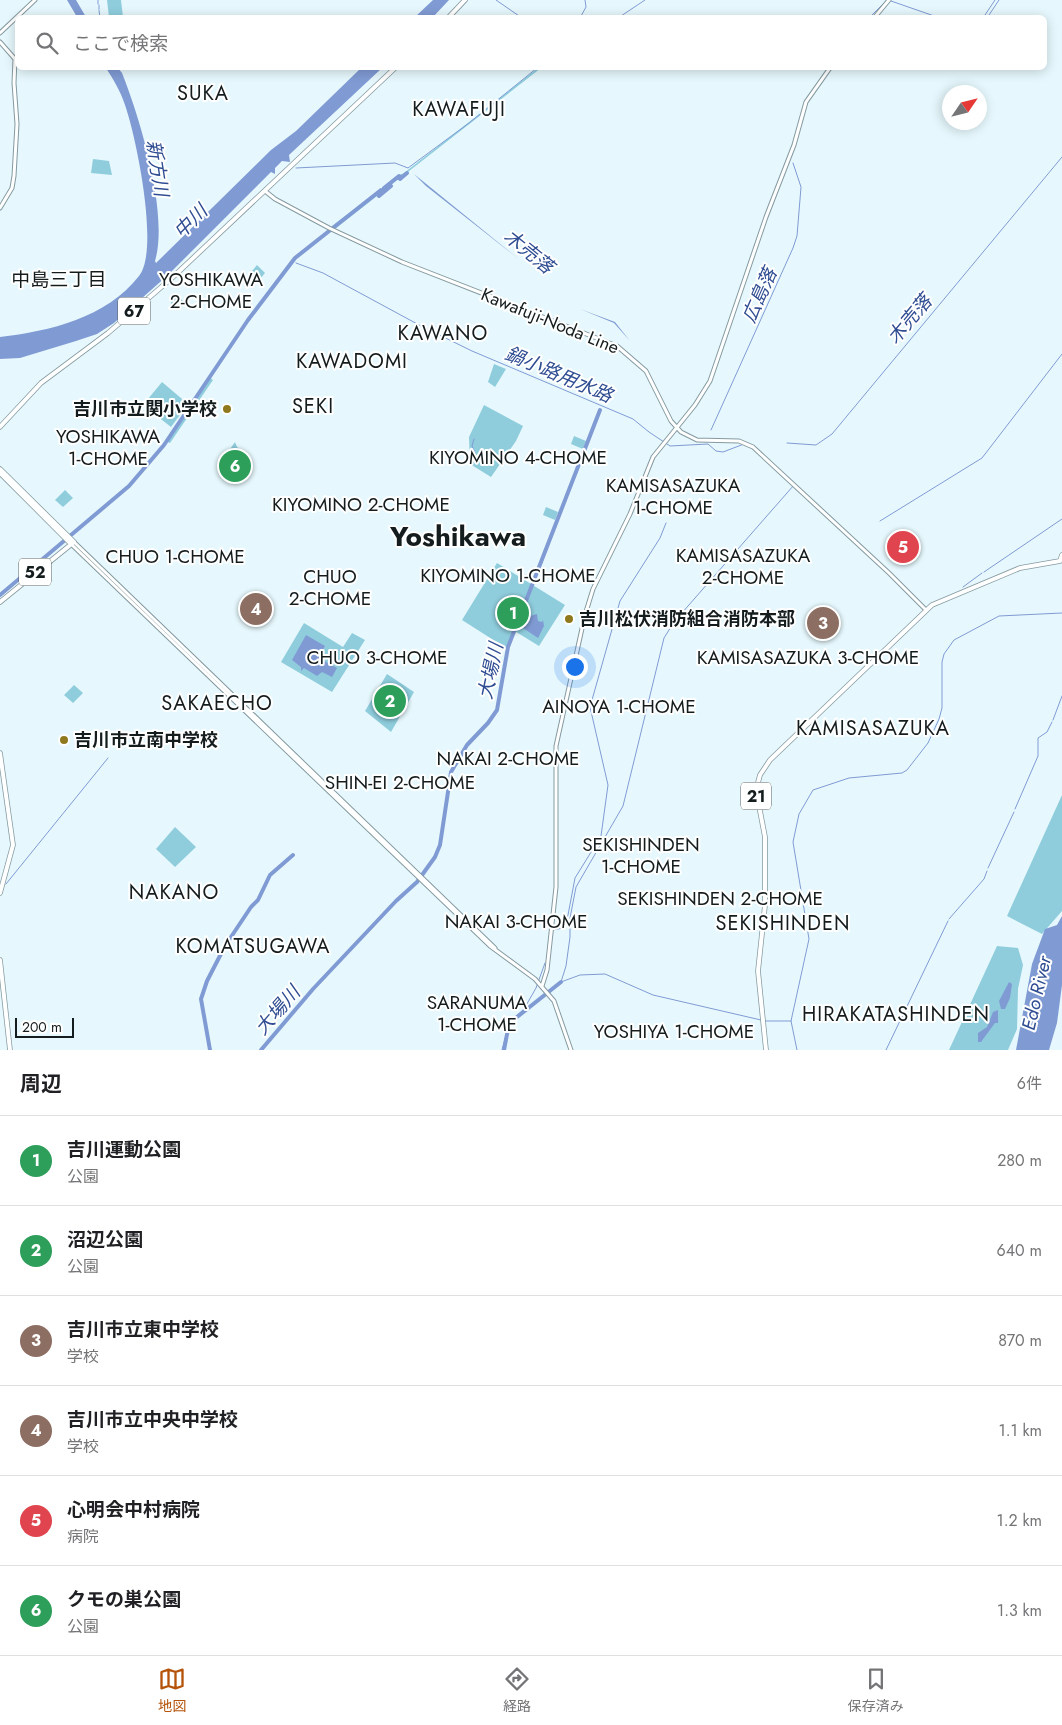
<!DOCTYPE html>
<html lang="ja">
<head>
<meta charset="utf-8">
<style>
	:root { --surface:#fff; --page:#f6f6f6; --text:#202124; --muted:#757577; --line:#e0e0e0; --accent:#b45309 }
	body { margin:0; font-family:Jost,"Noto Sans JP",sans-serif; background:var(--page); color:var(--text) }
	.compass { position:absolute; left:942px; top:85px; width:45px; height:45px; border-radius:50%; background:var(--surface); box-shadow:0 2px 12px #0003; rotate:55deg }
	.scale { position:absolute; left:15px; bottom:12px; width:59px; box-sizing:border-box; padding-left:5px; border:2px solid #141c1e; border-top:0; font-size:14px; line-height:18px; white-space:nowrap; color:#141c1e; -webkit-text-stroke:4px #fff; paint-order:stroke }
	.you { position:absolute; left:574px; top:666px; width:18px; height:18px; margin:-12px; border:4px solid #fff; border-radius:50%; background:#1a73e8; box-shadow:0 0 0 8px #1a73e833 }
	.badge { display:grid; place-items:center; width:32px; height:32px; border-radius:50%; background:var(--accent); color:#fff; font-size:16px; font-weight:700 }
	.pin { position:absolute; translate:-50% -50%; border:2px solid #fff; box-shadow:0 1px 5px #0006 }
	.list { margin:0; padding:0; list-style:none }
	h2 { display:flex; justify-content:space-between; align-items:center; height:65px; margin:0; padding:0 20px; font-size:21px }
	h2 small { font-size:16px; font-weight:400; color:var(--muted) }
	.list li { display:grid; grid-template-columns:32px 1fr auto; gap:15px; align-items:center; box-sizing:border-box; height:90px; padding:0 20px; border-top:1px solid var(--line) }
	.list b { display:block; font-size:19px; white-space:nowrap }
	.list p { margin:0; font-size:16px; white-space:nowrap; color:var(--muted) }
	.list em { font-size:16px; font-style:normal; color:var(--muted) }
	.icon { flex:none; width:28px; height:28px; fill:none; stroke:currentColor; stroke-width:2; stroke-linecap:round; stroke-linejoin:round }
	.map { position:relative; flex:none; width:1062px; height:1050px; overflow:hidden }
	.search { position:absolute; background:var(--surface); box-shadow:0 2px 12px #0003; left:15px; right:15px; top:15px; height:55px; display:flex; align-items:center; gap:12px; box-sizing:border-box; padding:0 18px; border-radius:8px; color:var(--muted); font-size:19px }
	.sheet { height:605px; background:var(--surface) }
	nav { display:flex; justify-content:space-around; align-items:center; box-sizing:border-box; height:70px; border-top:1px solid var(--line); background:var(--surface); font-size:14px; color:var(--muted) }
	nav a { display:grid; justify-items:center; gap:2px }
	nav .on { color:var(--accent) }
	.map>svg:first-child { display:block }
</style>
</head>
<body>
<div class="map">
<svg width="1062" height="1050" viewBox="0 0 1062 1050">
	<rect width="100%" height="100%" fill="#e6f8fd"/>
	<path fill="#8fcddd" d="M 107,0 L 121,0 L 123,17 L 109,17 Z
		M 538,68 L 541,68 L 336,228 L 332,226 L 399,175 L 404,173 Z
		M 93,159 L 109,161 L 112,175 L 91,173 Z
		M 257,265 L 265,273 L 256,284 L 247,277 Z
		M171 303a6 6 0 1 1 12 0a6 6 0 1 1-12 0Z
		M 494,364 L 506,369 L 495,387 L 488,382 Z
		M 209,377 L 213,380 L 170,443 L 165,441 Z
		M 162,382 L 188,404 L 171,427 L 143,405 Z
		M 484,405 L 523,426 L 516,441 L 491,477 L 470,464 L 469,437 Z
		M 574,436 L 586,441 L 583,449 L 571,444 Z
		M 235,442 L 237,447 L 250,457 L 235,482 L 219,473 L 229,459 L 228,452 Z
		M 65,490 L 73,498 L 63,507 L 55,500 Z
		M 546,507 L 558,512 L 555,520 L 543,515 Z
		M 497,563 L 565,605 L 539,646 L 513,630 L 506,648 L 462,620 Z
		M 304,623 L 343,647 L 352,633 L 365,640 L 332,692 L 281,662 Z
		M 387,674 L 414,692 L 391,732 L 365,711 Z
		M 74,685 L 83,693 L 73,703 L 64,695 Z
		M 1062,795 L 1062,911 L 1042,934 L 1007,916 Z
		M 175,827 L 196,847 L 175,867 L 156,849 Z
		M 997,946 L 1018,948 L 1023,965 L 1018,989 L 1017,1029 L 1008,1050 L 949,1050 Z"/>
	<path fill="#809bd4" d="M 67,0 L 76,0 L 86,17 L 77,17 Z
		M 433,0 L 449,0 L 433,17 L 415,17 Z
		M 106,68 L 118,68 L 122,73 C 140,118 169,214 155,261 L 156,263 L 271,150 L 296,131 L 361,68 L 382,68 L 289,155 L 290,162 L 282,161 L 275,168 L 275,174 L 271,172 L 168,275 L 114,323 L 97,334 L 76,341 L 20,358 L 0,359 L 0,337 C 50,331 106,318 139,276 C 160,250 136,136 125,105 C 121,92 113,79 106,68 Z
		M 414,174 L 520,260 L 426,186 Z
		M 522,262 L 580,309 L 615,322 L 630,341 L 614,323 L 580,309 Z
		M 516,611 L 519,613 L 509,624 L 503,621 L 503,618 L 498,617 L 499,614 L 508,619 L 510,614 Z
		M 537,614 L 538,621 L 542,622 L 543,620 L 544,626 L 538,638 L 523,628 L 527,617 Z
		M 306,635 L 325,646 L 320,655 L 324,661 L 337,668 L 332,677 L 322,672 L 317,676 L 304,668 L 301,671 L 301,667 L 292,660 Z
		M 1062,916 L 1062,985 L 1057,1023 L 1049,1050 L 1016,1050 L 1032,964 L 1045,929 L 1057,925 Z
		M 1009,982 L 1012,984 L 1010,998 L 1005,1009 L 1001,1009 L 999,1001 Z
		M 998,1010 L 998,1023 L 995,1023 L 981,1042 L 978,1042 L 978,1033 L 987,1027 L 993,1012 Z"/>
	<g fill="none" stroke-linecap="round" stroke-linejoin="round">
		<path stroke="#809bd4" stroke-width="1" d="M 98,0 L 98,4
			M 496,0 L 522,18
			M 891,1 L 940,18
			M 99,5 L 99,9
			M 99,10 L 100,18
			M 580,18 L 586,7 L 585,0
			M 618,18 L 645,0
			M 869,18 L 886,1
			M 983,18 L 995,0
			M 987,18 L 999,0
			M 296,168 L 395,163 L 408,168 L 469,123 L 537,68
			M 296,263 L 323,273 L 421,326 L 472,351 L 633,419 L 649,432 L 670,446 L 708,444 L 716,451 L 723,452 L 744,444
			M 711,430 L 793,248 L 797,236 L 801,187 L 793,163
			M 474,439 L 472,446 L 477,458 L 474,462
			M 787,443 L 816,445 L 832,434 L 1062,157
			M 880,521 L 982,458 L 1062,354
			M 984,572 L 1062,519
			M 963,587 L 982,573
			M 1053,720 L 1062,696
			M 1015,809 L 1038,756 L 1038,738 L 1047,732 L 1052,722
			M 988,868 L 1014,812
			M 6,884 L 108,758
			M 949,919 L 984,879 L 987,871
			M 553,930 L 563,928 L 568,915 L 575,878 L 601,836 L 608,785 L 590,707 L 620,601 L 660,538 L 666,523
			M 561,982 L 566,966 L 570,937 L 570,918 L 576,887 L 623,806 L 664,638 L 674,622 L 794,485
			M 561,982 L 580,975 L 605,974 L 653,995 L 761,1020
			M 765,1021 L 791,1021
			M 502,1050 L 509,1023 L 524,1009 L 536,988 L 545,963
			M 797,1050 L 791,1021 L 809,939 L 793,842 L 799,814 L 813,790 L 849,778 L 902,773 L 907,770 L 928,743 L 939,719 L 942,708 L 942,662 L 944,654 L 954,640 L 999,616 L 1062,613
			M 886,1050 L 948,921"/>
		<path stroke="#809bd4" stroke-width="4" d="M 400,179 L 407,173
			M 384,188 L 399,176
			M 379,196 L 391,186
			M 0,595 L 129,486 L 164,445 L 248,320 L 295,258 L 381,190
			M 210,1050 L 201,999 L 207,981 L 225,946 L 251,907 L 258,900 L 270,875 L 293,855
			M 261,1050 L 313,989 L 396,901 L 417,882 L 435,857 L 440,845 L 451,772 L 467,745 L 488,723 L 497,710 L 508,647 L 600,410
			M 504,1050 L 508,1029 L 512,1021 L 561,982"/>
		<defs>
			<path id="secondary" d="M 874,18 L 889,0
				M 0,33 L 35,0
				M 0,42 L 15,59 L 14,83 L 17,124 L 14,176 L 12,188 L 0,208
				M 265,191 L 275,199 L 329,228 L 402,262 L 617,346 L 646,371 L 671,421 L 681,432 L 697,440 L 739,441 L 753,447 L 889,573 L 926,610
				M 74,542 L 495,948
				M 71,544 L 490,946 L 535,979 L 554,1001 L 571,1050
				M 542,986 L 547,970 L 556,887 L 556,746 L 585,615 L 593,589 L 630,514 L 653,457 L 695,405 L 710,381 L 766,217 L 794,145 L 806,102 L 830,68"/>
			<path id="primary" d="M 448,18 L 465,0
				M 0,427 L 41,383 L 108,333 L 173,277 L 395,68
				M 0,469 L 74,542 L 0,602
				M 0,473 L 71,544
				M 0,753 L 13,845 L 0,893
				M 0,960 L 10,1050
				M 766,1050 L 758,971 L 765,905 L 765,837 L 756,790 L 760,775 L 770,760 L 932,605 L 1020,568 L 1060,561 L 1062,555"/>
		</defs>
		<use href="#secondary" stroke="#859aa0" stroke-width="5"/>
		<use href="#primary" stroke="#859aa0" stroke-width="5.5"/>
		<use href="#secondary" stroke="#fff" stroke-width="3"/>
		<use href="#primary" stroke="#fff" stroke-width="4"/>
	</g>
	<g fill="#8f781e" stroke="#fff" stroke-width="2">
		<circle cx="227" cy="409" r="5"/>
		<circle cx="569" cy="619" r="5"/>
		<circle cx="64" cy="740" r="5"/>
	</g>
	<g text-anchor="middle" stroke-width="4" stroke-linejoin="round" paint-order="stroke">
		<g fill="#fff" stroke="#5a6062" stroke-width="1">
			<rect x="118" y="297.5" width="32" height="27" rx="4"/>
			<rect x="19" y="558.5" width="32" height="27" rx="4"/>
			<rect x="741" y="782.5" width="30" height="27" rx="4"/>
		</g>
		<g font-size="16" font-weight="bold" fill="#141c1e">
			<text x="134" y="317">67</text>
			<text x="35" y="578">52</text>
			<text x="756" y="802">21</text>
		</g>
		<g font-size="18" fill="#141c1e" stroke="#fff">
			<text transform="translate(550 321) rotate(22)" y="6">Kawafuji-Noda Line</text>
		</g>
		<g font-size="18" font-weight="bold" fill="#141c1e" stroke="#fff" text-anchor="start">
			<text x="217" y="415" text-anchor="end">吉川市立関小学校</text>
			<text x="579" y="625">吉川松伏消防組合消防本部</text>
			<text x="74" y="746">吉川市立南中学校</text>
		</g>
		<g font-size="19" font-style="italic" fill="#2f4d92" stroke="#fff">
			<text transform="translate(158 168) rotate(81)" y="7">新方川</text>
			<text transform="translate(190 221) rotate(-45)" y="7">中川</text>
			<text transform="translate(529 251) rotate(39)" y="7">木売落</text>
			<text transform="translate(759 295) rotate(-66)" y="7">広島落</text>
			<text transform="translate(909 319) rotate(-50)" y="7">木売落</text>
			<text transform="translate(559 374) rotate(23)" y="7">鍋小路用水路</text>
			<text transform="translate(490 671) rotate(-78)" y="7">大場川</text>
			<text transform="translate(1036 993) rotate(-77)" y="7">Edo River</text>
			<text transform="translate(277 1010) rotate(-49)" y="7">大場川</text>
		</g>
		<g font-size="19" fill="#141c1e" stroke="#fff">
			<text x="59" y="286">中島三丁目</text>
			<text x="211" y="286">YOSHIKAWA<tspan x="211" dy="22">2-CHOME</tspan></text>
			<text x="108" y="443">YOSHIKAWA<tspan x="108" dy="22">1-CHOME</tspan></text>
			<text x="518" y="464">KIYOMINO 4-CHOME</text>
			<text x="673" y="492">KAMISASAZUKA<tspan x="673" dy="22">1-CHOME</tspan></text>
			<text x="361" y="511">KIYOMINO 2-CHOME</text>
			<text x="743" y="562">KAMISASAZUKA<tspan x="743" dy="22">2-CHOME</tspan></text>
			<text x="175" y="563">CHUO 1-CHOME</text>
			<text x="508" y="582">KIYOMINO 1-CHOME</text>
			<text x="330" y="583">CHUO<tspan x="330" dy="22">2-CHOME</tspan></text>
			<text x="377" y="664">CHUO 3-CHOME</text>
			<text x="808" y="664">KAMISASAZUKA 3-CHOME</text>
			<text x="619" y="713">AINOYA 1-CHOME</text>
			<text x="508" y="765">NAKAI 2-CHOME</text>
			<text x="400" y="789">SHIN-EI 2-CHOME</text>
			<text x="641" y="851">SEKISHINDEN<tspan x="641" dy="22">1-CHOME</tspan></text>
			<text x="720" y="905">SEKISHINDEN 2-CHOME</text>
			<text x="516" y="928">NAKAI 3-CHOME</text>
			<text x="477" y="1009">SARANUMA<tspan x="477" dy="22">1-CHOME</tspan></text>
			<text x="674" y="1038">YOSHIYA 1-CHOME</text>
		</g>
		<g font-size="20" letter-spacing="1" fill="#141c1e" stroke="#fff">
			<text x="203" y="100">SUKA</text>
			<text x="459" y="116">KAWAFUJI</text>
			<text x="443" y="340">KAWANO</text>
			<text x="352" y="368">KAWADOMI</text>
			<text x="313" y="413">SEKI</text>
			<text x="217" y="710">SAKAECHO</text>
			<text x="873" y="735">KAMISASAZUKA</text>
			<text x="174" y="899">NAKANO</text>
			<text x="783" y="930">SEKISHINDEN</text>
			<text x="253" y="953">KOMATSUGAWA</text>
			<text x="896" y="1021">HIRAKATASHINDEN</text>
		</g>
		<g font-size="28" font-weight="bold" fill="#141c1e" stroke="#fff">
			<text x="458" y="546">Yoshikawa</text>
		</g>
	</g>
</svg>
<svg class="compass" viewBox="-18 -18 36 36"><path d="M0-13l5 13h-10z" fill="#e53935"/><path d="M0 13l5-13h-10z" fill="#757577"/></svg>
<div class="scale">200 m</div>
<div class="you"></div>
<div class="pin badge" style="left:513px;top:613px;background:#2e9e5b">1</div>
<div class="pin badge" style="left:390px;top:701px;background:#2e9e5b">2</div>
<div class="pin badge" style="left:823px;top:623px;background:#8d6e63">3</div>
<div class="pin badge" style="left:256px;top:609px;background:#8d6e63">4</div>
<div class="pin badge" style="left:903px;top:547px;background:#e0444e">5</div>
<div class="pin badge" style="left:235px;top:466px;background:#2e9e5b">6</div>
<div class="search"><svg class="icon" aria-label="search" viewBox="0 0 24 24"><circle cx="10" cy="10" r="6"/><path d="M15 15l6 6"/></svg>ここで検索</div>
</div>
<section class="sheet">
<h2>周辺<small>6件</small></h2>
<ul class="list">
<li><span class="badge" style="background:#2e9e5b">1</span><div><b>吉川運動公園</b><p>公園</p></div><em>280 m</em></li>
<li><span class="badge" style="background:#2e9e5b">2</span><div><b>沼辺公園</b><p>公園</p></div><em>640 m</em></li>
<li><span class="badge" style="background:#8d6e63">3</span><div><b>吉川市立東中学校</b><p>学校</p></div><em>870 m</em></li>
<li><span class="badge" style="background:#8d6e63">4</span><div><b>吉川市立中央中学校</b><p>学校</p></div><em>1.1 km</em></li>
<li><span class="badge" style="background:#e0444e">5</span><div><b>心明会中村病院</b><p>病院</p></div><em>1.2 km</em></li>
<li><span class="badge" style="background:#2e9e5b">6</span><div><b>クモの巣公園</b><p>公園</p></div><em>1.3 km</em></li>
</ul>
</section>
<nav>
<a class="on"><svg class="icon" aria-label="map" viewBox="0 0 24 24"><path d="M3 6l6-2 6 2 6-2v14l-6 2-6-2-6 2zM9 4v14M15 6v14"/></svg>地図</a>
<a><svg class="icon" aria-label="directions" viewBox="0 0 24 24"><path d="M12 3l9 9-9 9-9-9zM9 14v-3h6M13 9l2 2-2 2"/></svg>経路</a>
<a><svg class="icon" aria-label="saved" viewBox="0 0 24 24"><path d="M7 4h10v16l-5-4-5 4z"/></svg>保存済み</a>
</nav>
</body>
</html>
